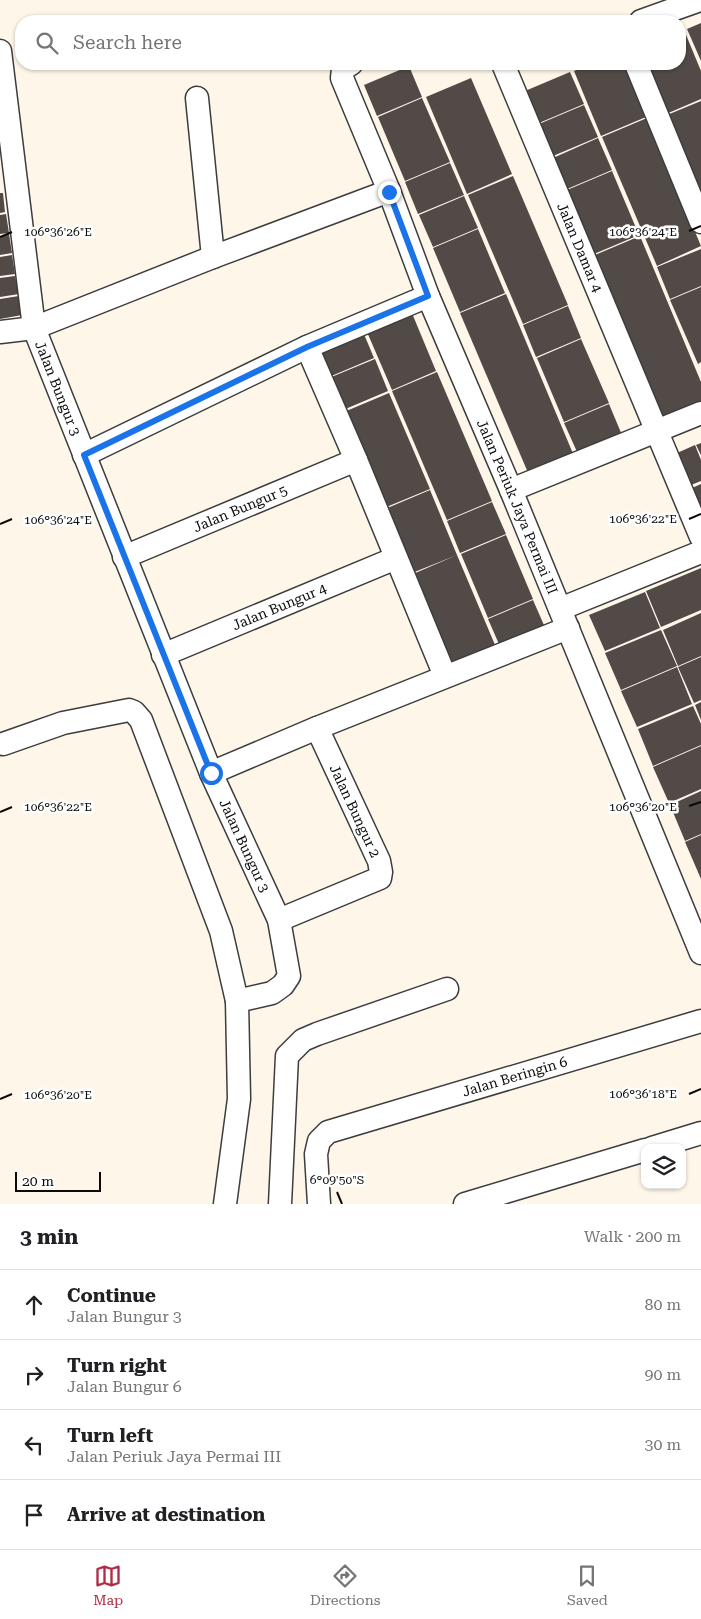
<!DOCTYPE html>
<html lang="en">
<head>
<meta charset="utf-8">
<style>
	:root { --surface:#fff; --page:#f2f2f2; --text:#202124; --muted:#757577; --line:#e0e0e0; --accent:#b02b43 }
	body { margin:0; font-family:"Roboto Serif",serif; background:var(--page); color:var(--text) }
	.controls { position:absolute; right:15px; bottom:15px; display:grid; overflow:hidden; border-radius:10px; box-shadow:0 1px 4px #0004 }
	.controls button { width:45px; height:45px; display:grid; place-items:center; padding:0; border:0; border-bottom:1px solid var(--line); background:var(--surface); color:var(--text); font:25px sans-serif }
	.scale { position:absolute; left:15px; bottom:12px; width:86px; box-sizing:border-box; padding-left:5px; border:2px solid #0a0a0a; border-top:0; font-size:14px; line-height:18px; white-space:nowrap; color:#0a0a0a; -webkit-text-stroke:4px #fff; paint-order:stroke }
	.stop { position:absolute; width:15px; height:15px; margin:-11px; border:4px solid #1a73e8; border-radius:50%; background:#fff }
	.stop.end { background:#1a73e8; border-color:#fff; box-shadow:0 1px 5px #0008 }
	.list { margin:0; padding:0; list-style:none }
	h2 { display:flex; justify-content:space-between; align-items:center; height:65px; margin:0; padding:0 20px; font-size:21px }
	h2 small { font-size:16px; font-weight:400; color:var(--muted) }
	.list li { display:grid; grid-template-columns:32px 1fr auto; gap:15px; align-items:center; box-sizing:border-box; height:70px; padding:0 20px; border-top:1px solid var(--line) }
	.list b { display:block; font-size:19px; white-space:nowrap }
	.list p { margin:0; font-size:16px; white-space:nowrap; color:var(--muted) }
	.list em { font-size:16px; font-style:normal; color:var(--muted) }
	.icon { flex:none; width:28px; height:28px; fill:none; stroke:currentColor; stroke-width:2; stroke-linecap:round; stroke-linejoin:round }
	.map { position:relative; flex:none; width:701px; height:1204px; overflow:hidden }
	.search { position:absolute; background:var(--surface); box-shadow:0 1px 4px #0004; left:15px; right:15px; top:15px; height:55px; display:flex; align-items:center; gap:12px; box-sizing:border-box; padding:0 18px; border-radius:20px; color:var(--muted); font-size:19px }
	.sheet { height:345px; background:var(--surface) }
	nav { display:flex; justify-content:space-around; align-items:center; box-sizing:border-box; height:70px; border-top:1px solid var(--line); background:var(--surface); font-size:14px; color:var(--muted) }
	nav a { display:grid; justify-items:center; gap:2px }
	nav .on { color:var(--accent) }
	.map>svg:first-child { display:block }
</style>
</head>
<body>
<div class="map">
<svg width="701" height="1204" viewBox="0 0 701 1204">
	<rect width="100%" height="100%" fill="#fef6e8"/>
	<path fill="#514a47" d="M 701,23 L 701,61 L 687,29 Z
		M 684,30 L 701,71 L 701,99 L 666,114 L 645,64 L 680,64 L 680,32 Z
		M 591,64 L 624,64 L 646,117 L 601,136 L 574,71 Z
		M 409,66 L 422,97 L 377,116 L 364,85 Z
		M 570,72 L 584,104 L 539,123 L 525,91 Z
		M 471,78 L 512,174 L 467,194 L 426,97 Z
		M 422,98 L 450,162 L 405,181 L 378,117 Z
		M 701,101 L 701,195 L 667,115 Z
		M 584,105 L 598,137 L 553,156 L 539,124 Z
		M 647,118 L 701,246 L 657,266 L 602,137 Z
		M 598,138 L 612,170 L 567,189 L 553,158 Z
		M 450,163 L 464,195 L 418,214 L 405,182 Z
		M 612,171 L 639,235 L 594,254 L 567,190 Z
		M 513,176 L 568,305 L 523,324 L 468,195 Z
		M 0,193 L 3,193 L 5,212 L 0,213 Z
		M 464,196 L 478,228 L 433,247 L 419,215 Z
		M 6,214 L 9,233 L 0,234 L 0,215 Z
		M 478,229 L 505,293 L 460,312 L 433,248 Z
		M 9,234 L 12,253 L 0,255 L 0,236 Z
		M 640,236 L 701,382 L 701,401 L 663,417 L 595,255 Z
		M 701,249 L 701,286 L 670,299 L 657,267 Z
		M 12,255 L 15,274 L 0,276 L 0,257 Z
		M 15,276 L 19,294 L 0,297 L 0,278 Z
		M 701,287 L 701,362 L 698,364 L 670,300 Z
		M 506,294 L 574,456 L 529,475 L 460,313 Z
		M 19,296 L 22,315 L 0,319 L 0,299 Z
		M 409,306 L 436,371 L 392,390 L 364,325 Z
		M 568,306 L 581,338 L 536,357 L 523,325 Z
		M 361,327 L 374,358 L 329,377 L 316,346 Z
		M 581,339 L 609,403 L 564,422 L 537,358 Z
		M 375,359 L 388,391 L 343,410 L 329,378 Z
		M 437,372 L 492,501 L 447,520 L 392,391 Z
		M 389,393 L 430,489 L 384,508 L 344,412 Z
		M 609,404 L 622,435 L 578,454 L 564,423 Z
		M 701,443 L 701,455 L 696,445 Z
		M 695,445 L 701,460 L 701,481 L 691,485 L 677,453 Z
		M 701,484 L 701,508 L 692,488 Z
		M 430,490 L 457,555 L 412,573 L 385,509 Z
		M 492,502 L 506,534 L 460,553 L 447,521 Z
		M 506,535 L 533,599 L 488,618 L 461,554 Z
		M 457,555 L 498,652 L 454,671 L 413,574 Z
		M 701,568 L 701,610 L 661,627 L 646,591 Z
		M 645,592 L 660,628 L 605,651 L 589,615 Z
		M 533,600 L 547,632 L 502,651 L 488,619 Z
		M 701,613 L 701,656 L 678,666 L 663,630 Z
		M 661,630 L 677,666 L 621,690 L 605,653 Z
		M 701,657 L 701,700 L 694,703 L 678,667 Z
		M 677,667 L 692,704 L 637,727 L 621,691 Z
		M 701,702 L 701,720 L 695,705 Z
		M 693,706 L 701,724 L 701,745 L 653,766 L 638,729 Z
		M 701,746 L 701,789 L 669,803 L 653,767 Z
		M 701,791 L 701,834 L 685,841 L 670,805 Z
		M 701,835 L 701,879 L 685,842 Z"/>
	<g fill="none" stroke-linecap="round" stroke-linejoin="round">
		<defs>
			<g id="minor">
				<path d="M 641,21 L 700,0"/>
				<path id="s1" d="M 0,51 L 34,328 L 211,773 L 279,920 L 289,976 L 283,985 L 272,993 L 237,1001"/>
				<path id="s2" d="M 351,64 L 343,69 L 342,78 L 389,191 L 428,296 L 511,490 L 701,953"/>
				<path id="s3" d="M 503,64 L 701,537"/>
				<path d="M 636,64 L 701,222"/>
				<path d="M 197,98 L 213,257"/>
				<path d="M 0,332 L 34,328 L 213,257 L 389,191"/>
				<path d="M 307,347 L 356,460 L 445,676"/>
				<path d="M 84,455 L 307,347 L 428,296"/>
				<path d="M 511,490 L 701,413"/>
				<path id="s4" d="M 124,557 L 356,460"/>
				<path d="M 560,609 L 701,552"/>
				<path id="s5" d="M 163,655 L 396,558"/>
				<path d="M 3,744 L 63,723 L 129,710 L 134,712 L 141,720 L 221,931 L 237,1001 L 239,1099 L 225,1204"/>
				<path d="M 211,773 L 317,728 L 568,628"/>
				<path d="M 279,920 L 380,878 L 381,872 L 379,861 L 317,728"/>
				<path d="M 652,1148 L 701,1133"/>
				<path d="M 280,1204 L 287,1056 L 303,1040 L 317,1034 L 447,989"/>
				<path id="s6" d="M 319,1204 L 316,1154 L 319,1141 L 328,1132 L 701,1021"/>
				<path d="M 465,1204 L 645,1150"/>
			</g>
		</defs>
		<use href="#minor" stroke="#3d3d3d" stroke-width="25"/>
		<use href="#minor" stroke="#fff" stroke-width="22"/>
	</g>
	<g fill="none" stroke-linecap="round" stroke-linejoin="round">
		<path stroke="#1a73e8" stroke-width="6" d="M 211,773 L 84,455 L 307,347 L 428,296 L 389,192"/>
	</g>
	<path fill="none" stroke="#0a0a0a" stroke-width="2" d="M 689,231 L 701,226M 0,237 L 12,232M 689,519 L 701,514M 0,524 L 12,519M 689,806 L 701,802M 0,812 L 12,807M 689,1094 L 701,1089M 0,1099 L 12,1094M 337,1192 L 342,1204"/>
	<g text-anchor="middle" stroke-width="5" stroke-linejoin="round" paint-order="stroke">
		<g font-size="14" fill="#0a0a0a" stroke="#fff">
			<text dy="5" stroke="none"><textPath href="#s3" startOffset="199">Jalan Damar 4</textPath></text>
			<text dy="5" stroke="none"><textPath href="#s1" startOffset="344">Jalan Bungur 3</textPath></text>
			<text dy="5" stroke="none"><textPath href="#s4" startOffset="126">Jalan Bungur 5</textPath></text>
			<text dy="5" stroke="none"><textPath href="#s2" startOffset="482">Jalan Periuk Jaya Permai III</textPath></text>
			<text dy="5" stroke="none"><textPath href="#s5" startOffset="126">Jalan Bungur 4</textPath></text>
			<text transform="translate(355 811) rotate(65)" y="5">Jalan Bungur 2</text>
			<text dy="5" stroke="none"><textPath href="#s1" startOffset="838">Jalan Bungur 3</textPath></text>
			<text dy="5" stroke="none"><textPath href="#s6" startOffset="271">Jalan Beringin 6</textPath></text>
		</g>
	</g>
	<g font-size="12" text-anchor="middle" fill="#0a0a0a" stroke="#fff" stroke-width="5" stroke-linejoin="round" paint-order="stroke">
		<text x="643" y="236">106°36'24"E</text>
		<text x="58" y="236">106°36'26"E</text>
		<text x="643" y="523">106°36'22"E</text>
		<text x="58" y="524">106°36'24"E</text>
		<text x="643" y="811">106°36'20"E</text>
		<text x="58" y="811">106°36'22"E</text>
		<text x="643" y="1098">106°36'18"E</text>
		<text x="58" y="1099">106°36'20"E</text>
		<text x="337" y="1184">6°09'50"S</text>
	</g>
</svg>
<div class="controls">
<button><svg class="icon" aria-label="layers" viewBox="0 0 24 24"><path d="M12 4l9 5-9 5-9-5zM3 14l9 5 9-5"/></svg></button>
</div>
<div class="scale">20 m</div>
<div class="stop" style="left:211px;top:773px"></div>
<div class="stop end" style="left:389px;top:192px"></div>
<div class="search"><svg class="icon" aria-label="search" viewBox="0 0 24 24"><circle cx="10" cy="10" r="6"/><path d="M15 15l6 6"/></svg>Search here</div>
</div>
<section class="sheet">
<h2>3 min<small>Walk · 200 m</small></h2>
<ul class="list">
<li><svg class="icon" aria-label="ahead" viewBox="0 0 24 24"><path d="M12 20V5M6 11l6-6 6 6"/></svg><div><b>Continue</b><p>Jalan Bungur 3</p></div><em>80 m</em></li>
<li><svg class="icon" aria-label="right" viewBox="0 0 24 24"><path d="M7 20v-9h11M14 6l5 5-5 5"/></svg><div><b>Turn right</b><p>Jalan Bungur 6</p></div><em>90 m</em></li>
<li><svg class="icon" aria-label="left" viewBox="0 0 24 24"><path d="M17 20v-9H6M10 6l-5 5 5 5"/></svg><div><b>Turn left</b><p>Jalan Periuk Jaya Permai III</p></div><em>30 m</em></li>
<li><svg class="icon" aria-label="arrive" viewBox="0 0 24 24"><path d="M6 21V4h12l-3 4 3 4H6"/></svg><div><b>Arrive at destination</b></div></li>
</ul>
</section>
<nav>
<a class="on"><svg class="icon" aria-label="map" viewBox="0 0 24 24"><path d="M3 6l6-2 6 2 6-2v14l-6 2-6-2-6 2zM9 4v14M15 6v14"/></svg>Map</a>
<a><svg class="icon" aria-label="directions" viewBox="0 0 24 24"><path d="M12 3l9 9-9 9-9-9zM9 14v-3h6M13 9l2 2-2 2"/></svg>Directions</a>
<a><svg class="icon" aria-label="saved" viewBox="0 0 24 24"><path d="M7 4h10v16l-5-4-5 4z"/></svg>Saved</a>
</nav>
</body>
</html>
